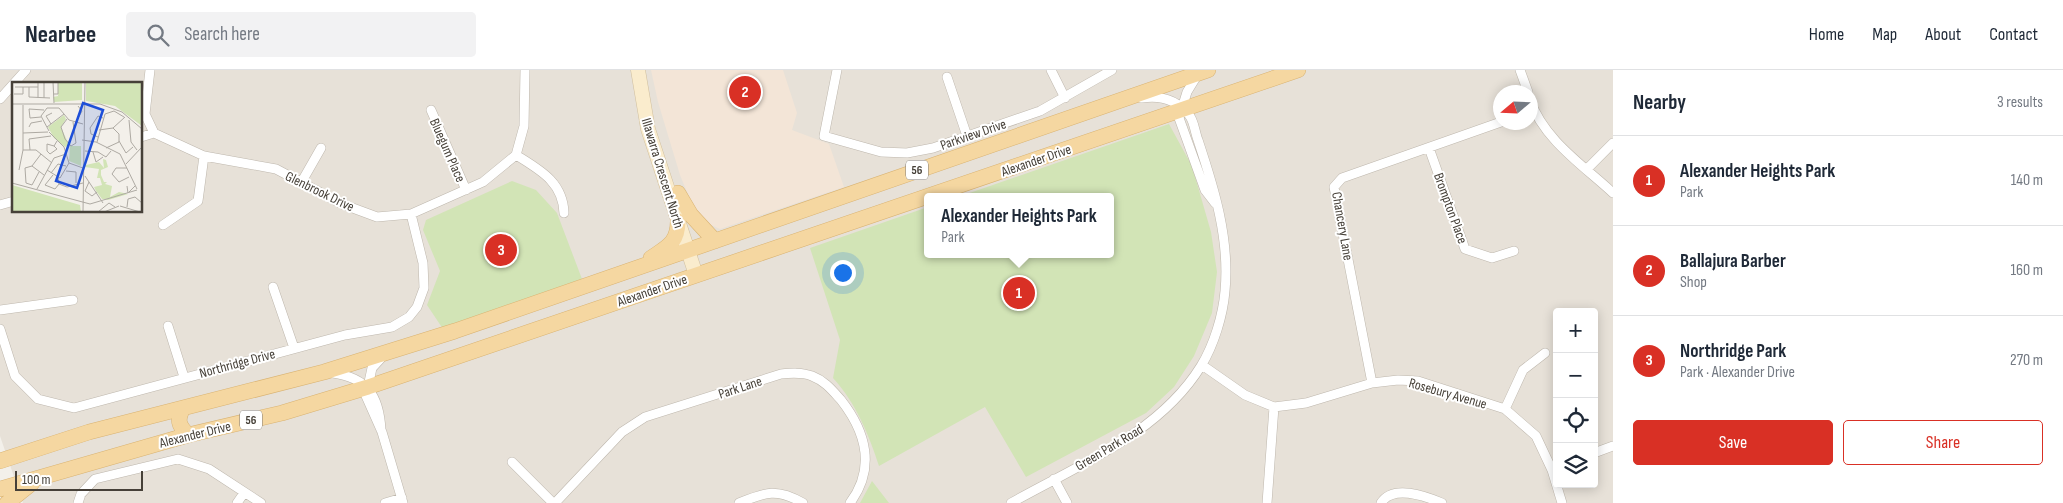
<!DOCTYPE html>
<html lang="en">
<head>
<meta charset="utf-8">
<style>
	:root { --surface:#fff; --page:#f2f2f3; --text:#1f2937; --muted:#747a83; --line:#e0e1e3; --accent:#d93025 }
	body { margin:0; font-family:"Sofia Sans Condensed",sans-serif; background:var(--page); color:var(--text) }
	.controls { position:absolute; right:15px; bottom:15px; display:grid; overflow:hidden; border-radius:5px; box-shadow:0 2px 12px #0003 }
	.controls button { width:45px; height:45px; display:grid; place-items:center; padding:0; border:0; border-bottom:1px solid var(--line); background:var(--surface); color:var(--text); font:25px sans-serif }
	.compass { position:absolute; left:1493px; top:15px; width:45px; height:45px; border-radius:50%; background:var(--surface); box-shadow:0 2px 12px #0003; rotate:251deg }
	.scale { position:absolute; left:15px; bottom:12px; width:128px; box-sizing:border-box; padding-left:5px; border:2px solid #464038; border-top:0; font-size:14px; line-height:18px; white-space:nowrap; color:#464038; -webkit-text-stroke:4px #fff; paint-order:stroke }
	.you { position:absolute; left:842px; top:202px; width:18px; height:18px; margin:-12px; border:4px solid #fff; border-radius:50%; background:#1a73e8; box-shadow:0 0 0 8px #1a73e833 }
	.badge { display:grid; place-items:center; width:32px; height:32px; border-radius:50%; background:var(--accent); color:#fff; font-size:16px; font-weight:700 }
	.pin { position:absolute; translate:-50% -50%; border:2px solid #fff; box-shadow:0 1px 5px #0006 }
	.popup { position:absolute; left:924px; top:123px; width:190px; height:65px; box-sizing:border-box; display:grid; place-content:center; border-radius:5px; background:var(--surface); filter:drop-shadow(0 1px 4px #0005); font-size:16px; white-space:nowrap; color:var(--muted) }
	.popup b { font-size:19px; color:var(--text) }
	.popup::after { content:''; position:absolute; left:50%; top:100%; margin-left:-10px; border:10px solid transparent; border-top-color:var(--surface) }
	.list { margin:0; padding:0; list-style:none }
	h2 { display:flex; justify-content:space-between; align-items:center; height:65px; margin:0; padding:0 20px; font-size:21px }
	h2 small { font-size:16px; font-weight:400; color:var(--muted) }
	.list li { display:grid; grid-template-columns:32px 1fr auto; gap:15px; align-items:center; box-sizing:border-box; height:90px; padding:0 20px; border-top:1px solid var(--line) }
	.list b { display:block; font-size:19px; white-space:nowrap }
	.list p { margin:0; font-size:16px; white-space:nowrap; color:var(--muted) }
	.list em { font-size:16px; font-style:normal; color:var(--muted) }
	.actions { display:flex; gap:10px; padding:15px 20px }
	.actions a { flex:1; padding:11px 0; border:1px solid var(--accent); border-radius:5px; text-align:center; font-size:18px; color:var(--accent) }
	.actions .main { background:var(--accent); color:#fff }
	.icon { flex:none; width:28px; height:28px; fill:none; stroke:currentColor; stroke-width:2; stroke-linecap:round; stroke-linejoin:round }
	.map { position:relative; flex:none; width:1613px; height:433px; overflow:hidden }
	header { display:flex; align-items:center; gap:30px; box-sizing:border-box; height:70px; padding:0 25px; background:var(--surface); border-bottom:1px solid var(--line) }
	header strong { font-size:24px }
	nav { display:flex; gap:28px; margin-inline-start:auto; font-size:18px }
	.search { width:350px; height:45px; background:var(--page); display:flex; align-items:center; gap:12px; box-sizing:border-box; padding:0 18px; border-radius:5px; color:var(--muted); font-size:19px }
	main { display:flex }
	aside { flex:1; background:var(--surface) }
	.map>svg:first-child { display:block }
</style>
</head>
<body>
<header>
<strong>Nearbee</strong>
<div class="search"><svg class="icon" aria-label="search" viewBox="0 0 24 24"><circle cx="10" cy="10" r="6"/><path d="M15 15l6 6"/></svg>Search here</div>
<nav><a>Home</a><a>Map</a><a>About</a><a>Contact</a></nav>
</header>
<main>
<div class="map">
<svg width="1613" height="433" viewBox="0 0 1613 433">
	<rect width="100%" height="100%" fill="#f3f0ea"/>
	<path fill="#e7e1d8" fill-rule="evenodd" d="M 0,0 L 1613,0 L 1613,433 L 23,433 L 0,366 ZM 14,14 L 141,14 L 141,141 L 14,141 ZM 1500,22 L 1530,22 L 1530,52 L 1500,52 ZM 928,127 L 1110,127 L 1110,184 L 928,184 ZM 1557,242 L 1594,242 L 1594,414 L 1557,414 Z"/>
	<path fill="#f3e5d7" d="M 651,0 L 783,0 L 797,43 L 792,60 L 829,74 L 844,117 L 720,159 L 702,151 L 694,139 L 680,105 L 658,32 Z"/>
	<path fill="#d2e4b6" d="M 1169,54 L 1192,96 L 1211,162 L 1217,202 L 1212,243 L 1194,286 L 1174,317 L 1146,343 L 1026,407 L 985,337 L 879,396 C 869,365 856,333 833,308 L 840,270 L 810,178 L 928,137 L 928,184 L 1110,184 L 1110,127 L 958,127 Z
		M 512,111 L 536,120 L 557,143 L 582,209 L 443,259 L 427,235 L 440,201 L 423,160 L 426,150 Z
		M 872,411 L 889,433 L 860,433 Z"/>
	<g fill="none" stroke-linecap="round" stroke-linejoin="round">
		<defs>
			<path id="street" d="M 150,0 L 145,44 L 154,63 L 204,86 L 276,99 L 342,134 L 377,147 L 411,144 L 483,112 L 516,85 L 524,56 L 525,0
				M 837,0 L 824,66 L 881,82 L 907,83 L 933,78 L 1040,41 L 1112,0
				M 1051,0 L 1065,28
				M 1520,0 L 1528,22
				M 1198,4 L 1187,22 L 1179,48 L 1205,120 L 1215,133
				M 947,7 L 967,66
				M 0,29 L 26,0
				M 1530,30 C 1544,70 1584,96 1613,123
				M 431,40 L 466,120
				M 141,67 L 154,63
				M 1429,78 L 1465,179 L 1492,188 L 1514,181
				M 516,85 C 540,100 563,112 564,143
				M 1587,99 L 1613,73
				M 301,113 L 321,78
				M 0,135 L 14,131
				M 163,155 L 198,131 L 204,86
				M 273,217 L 294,278
				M 0,240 L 73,230
				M 168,256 L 184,307
				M 0,259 L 15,306 L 38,329 L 74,338 L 345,265 L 392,257 L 409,247 L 417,237 L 424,218 L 423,193 L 411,144
				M 384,285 L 372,298 L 366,326 L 382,362 L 403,433
				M 1202,295 L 1245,325 L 1274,337 L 1306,333 L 1372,313 L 1398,310 L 1418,311 L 1505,339 L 1536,366 L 1552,400 L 1562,433
				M 333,303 C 367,308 379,325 381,360
				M 1372,313 L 1334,117 L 1342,108 L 1501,52
				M 1505,339 L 1523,300 L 1545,283
				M 1594,383 L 1613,376
				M 512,392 L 553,433
				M 1054,409 L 1067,433
				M 78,433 L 81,424 L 95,409 L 178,389 L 209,399 L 261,433
				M 237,433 L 244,423
				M 385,433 L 402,428
				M 555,433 L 622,362 L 645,347 L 781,304 C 791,303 802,302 812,306 C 825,311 832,320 841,330 C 866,362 876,398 850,433
				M 739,433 C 766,422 777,418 803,433
				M 1011,433 C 1078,395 1159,364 1201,296 C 1214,275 1223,245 1225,221 C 1230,169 1214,118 1198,70 C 1195,63 1194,50 1189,45 C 1177,30 1161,25 1142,28
				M 1267,433 L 1274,337
				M 1381,433 C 1393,414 1425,426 1442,433"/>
			<path id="secondary" d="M 638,0 L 648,59 L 696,205"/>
			<path id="primary" d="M 678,123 L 691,145 L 715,171
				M 651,188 C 667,177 678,173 678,151
				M 183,338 C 177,350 178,355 188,365
				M 0,391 L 89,362 L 324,302 L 455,261 L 1208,0
				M 0,419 L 188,365 L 282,343 L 368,317 L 1298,0
				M 7,433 L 32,413"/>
		</defs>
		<use href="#street" stroke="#beb7ad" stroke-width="10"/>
		<use href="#secondary" stroke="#cfbe9d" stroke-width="15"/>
		<use href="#primary" stroke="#d9b372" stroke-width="16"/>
		<use href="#street" stroke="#fff" stroke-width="9"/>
		<use href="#secondary" stroke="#faeccd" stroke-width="14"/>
		<use href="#primary" stroke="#f5d7a1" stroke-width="15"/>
	</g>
	<g text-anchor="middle" stroke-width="4" stroke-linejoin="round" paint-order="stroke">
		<g fill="#fff" stroke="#7e7974" stroke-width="1">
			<rect x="906" y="90.5" width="22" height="19" rx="4"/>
			<rect x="240" y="340.5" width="22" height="19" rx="4"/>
		</g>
		<g font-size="12" font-weight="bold" fill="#464038">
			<text x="917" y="104">56</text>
			<text x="251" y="354">56</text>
		</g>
		<g font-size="14" fill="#464038" stroke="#fff">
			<text transform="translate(973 64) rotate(-19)" y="5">Parkview Drive</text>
			<text transform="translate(448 80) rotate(66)" y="5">Bluegum Place</text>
			<text transform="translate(1036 90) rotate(-19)" y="5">Alexander Drive</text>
			<text transform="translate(663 103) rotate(73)" y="5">Illawarra Crescent North</text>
			<text transform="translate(320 121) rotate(26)" y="5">Glenbrook Drive</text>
			<text transform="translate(1451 138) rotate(70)" y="5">Brompton Place</text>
			<text transform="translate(1343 156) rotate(80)" y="5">Chancery Lane</text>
			<text transform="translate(652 220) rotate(-19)" y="5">Alexander Drive</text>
			<text transform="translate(237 293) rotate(-15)" y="5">Northridge Drive</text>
			<text transform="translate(740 317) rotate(-18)" y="5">Park Lane</text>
			<text transform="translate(1448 323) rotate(16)" y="5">Rosebury Avenue</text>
			<text transform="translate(195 364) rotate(-14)" y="5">Alexander Drive</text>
			<text transform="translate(1109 377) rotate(-31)" y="5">Green Park Road</text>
		</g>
	</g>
	<g transform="translate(12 12)">
		<rect width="130" height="130" fill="#f3f0ea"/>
		<path d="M 74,0 L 130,0 L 130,44 L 103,24 L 74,19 ZM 46,1 L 70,1 L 70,18 L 42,20 L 41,15 L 46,14 ZM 52,33 L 54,37 L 49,45 L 57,63 L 53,65 L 42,56 L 36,45 ZM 58,64 L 69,64 L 69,84 L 57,79 ZM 91,77 L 94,78 L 96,85 L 89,88 L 89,93 L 92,100 L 95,100 L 93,102 L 100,104 L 98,115 L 107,110 L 116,112 L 96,118 L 90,117 L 84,109 L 82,105 L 90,103 L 88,96 L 85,96 L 87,87 L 73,85 L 74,83 L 87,80 L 92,86 ZM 0,103 L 68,123 L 69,130 L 0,130 Z" fill="#d2e4b6"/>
		<path fill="none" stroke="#aeaaa3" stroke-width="1" d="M 26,0 L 26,16M 41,0 L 42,21M 3,5 L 26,5M 17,5 L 17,15 L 38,16M 2,12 L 11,12 L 11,5M 41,12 L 46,12 L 46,0M 32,16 L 32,0M 0,22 L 88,22 L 110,30 L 130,47M 29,35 L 18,36 L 17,27 L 32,28M 55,37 L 49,45 L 53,57 L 59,64 L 64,61 L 61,40M 117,38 L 119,60 L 125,68M 64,40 L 70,29 L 66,24M 39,42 L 34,34 L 40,31M 17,45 L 19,41 L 30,39M 35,45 L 52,32M 101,46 L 113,35M 87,48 L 101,46 L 107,52 L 107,60 L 94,66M 37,49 L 29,34 L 35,26 L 47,26 L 57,38 L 71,42M 37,50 L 52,65 L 57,81 L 71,86M 11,51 L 36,50M 86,55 L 79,52 L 78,46 L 86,34 L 91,36M 70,58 L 84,60 L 108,72 L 125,107M 107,59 L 114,71 L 121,65M 85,60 L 93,32 L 102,29 L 112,35M 42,64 L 45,67 L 38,72 L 35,69 L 35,62 L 42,64 L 45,59M 11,68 L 24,68 L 40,81M 18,68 L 17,57 L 39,54M 73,69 L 86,70 L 94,75 L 99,69M 81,70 L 84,80 L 91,75M 114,82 L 130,65M 20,84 L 32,93M 115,86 L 104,86 L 100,92 L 107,100 L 117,95M 7,88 L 11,68 L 11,23M 35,88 L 48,96 L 57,81M 54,89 L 64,90 L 64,101M 27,90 L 20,103 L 14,101 L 13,86 L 20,84 L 29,72M 39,91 L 46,82 L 54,84M 41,93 L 33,103 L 43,107 L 47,102M 73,94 L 91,121M 46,96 L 47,102 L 55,105 L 71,101M 77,100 L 73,109 L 80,114 L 85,110M 0,101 L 78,122 L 125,108M 115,104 L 116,111 L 123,104M 25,107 L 42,76 L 54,72M 108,124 L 128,130M 115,125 L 116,117 L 123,115 L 130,121M 71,130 L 73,0M 86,130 L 97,121 L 103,125M 92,130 L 107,124"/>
		<path fill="#1d4ed8" fill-opacity="0.15" stroke="#1d4ed8" stroke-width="2.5" d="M 71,21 L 91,28 L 65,106 L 44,99 Z"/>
		<rect width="130" height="130" fill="none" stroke="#464038" stroke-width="2.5"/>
	</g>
</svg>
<div class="controls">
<button>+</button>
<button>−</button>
<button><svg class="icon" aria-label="locate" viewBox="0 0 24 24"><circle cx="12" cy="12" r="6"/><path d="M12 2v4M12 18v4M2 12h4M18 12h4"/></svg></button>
<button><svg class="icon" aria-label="layers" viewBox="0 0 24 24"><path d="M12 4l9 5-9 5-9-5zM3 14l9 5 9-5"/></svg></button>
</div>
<svg class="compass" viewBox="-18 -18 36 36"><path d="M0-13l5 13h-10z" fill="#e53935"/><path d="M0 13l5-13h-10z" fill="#747a83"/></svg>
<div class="scale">100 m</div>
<div class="you"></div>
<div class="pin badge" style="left:1019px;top:223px">1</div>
<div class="popup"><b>Alexander Heights Park</b>Park</div>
<div class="pin badge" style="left:745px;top:22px">2</div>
<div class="pin badge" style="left:501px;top:180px">3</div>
</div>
<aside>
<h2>Nearby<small>3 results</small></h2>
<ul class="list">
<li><span class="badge">1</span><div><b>Alexander Heights Park</b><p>Park</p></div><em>140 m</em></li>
<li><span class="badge">2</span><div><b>Ballajura Barber</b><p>Shop</p></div><em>160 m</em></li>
<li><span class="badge">3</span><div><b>Northridge Park</b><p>Park · Alexander Drive</p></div><em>270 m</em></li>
</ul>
<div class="actions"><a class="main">Save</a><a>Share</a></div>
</aside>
</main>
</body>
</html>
